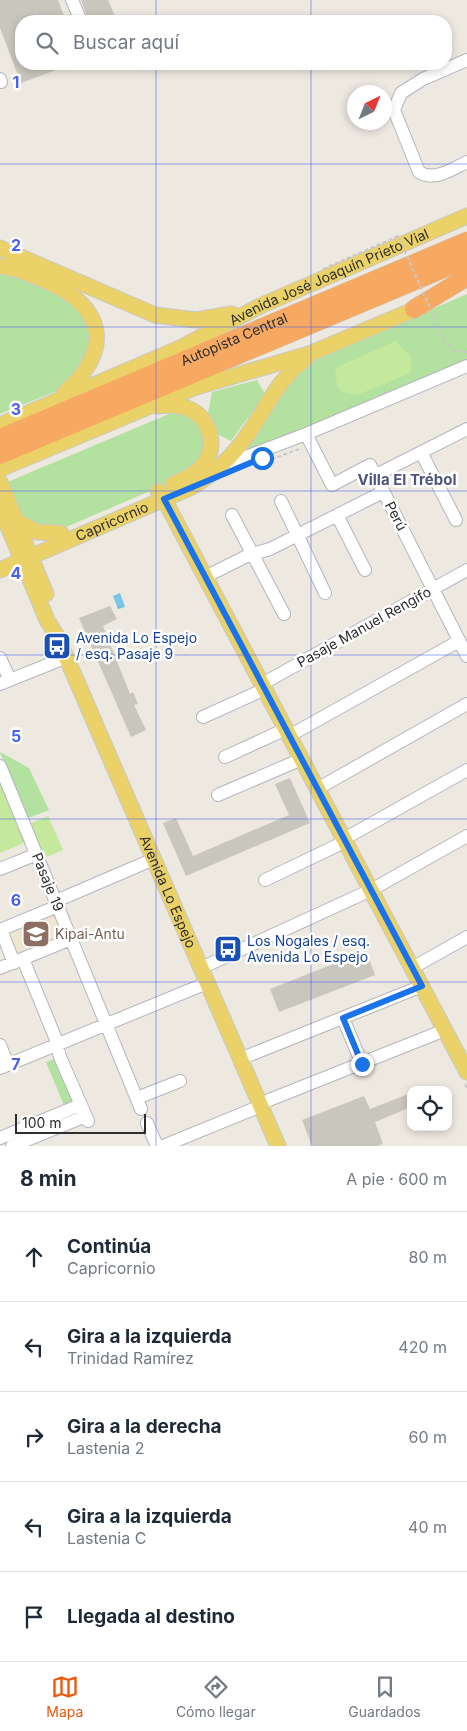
<!DOCTYPE html>
<html lang="es">
<head>
<meta charset="utf-8">
<style>
	:root { --surface:#fff; --page:#f6f6f7; --text:#1f2937; --muted:#747a83; --line:#e0e1e3; --accent:#ea580c }
	body { margin:0; font-family:Inter,sans-serif; background:var(--page); color:var(--text) }
	.controls { position:absolute; right:15px; bottom:15px; display:grid; overflow:hidden; border-radius:10px; box-shadow:0 2px 8px #0003 }
	.controls button { width:45px; height:45px; display:grid; place-items:center; padding:0; border:0; border-bottom:1px solid var(--line); background:var(--surface); color:var(--text); font:25px sans-serif }
	.compass { position:absolute; left:347px; top:85px; width:45px; height:45px; border-radius:50%; background:var(--surface); box-shadow:0 2px 8px #0003; rotate:43deg }
	.scale { position:absolute; left:15px; bottom:12px; width:131px; box-sizing:border-box; padding-left:5px; border:2px solid #2d2d2d; border-top:0; font-size:14px; line-height:18px; white-space:nowrap; color:#2d2d2d; -webkit-text-stroke:4px #fff; paint-order:stroke }
	.stop { position:absolute; width:15px; height:15px; margin:-11px; border:4px solid #1a73e8; border-radius:50%; background:#fff }
	.stop.end { background:#1a73e8; border-color:#fff; box-shadow:0 1px 5px #0008 }
	.list { margin:0; padding:0; list-style:none }
	h2 { display:flex; justify-content:space-between; align-items:center; height:65px; margin:0; padding:0 20px; font-size:21px }
	h2 small { font-size:16px; font-weight:400; color:var(--muted) }
	.list li { display:grid; grid-template-columns:32px 1fr auto; gap:15px; align-items:center; box-sizing:border-box; height:90px; padding:0 20px; border-top:1px solid var(--line) }
	.list b { display:block; font-size:19px; white-space:nowrap }
	.list p { margin:0; font-size:16px; white-space:nowrap; color:var(--muted) }
	.list em { font-size:16px; font-style:normal; color:var(--muted) }
	.icon { flex:none; width:28px; height:28px; fill:none; stroke:currentColor; stroke-width:2; stroke-linecap:round; stroke-linejoin:round }
	.map { position:relative; flex:none; width:467px; height:1146px; overflow:hidden }
	.search { position:absolute; background:var(--surface); box-shadow:0 2px 8px #0003; left:15px; right:15px; top:15px; height:55px; display:flex; align-items:center; gap:12px; box-sizing:border-box; padding:0 18px; border-radius:20px; color:var(--muted); font-size:19px }
	.sheet { height:515px; background:var(--surface) }
	nav { display:flex; justify-content:space-around; align-items:center; box-sizing:border-box; height:70px; border-top:1px solid var(--line); background:var(--surface); font-size:14px; color:var(--muted) }
	nav a { display:grid; justify-items:center; gap:2px }
	nav .on { color:var(--accent) }
	.map>svg:first-child { display:block }
</style>
</head>
<body>
<div class="map">
<svg width="467" height="1146" viewBox="0 0 467 1146">
	<defs>
		<pattern id="water-ripples" width="26" height="14" patternUnits="userSpaceOnUse" patternTransform="scale(1.25)"><rect width="26" height="14" fill="#79c6ea"/><path d="M2 4q2-2 4 0t4 0M15 11q2-2 4 0t4 0" fill="none" stroke="#69aac9"/></pattern>
	</defs>
	<rect width="100%" height="100%" fill="#ede8e0"/>
	<path fill="#eee6d1" d="M 56,911 L 67,937 L 16,957 L 6,931 Z"/>
	<path fill="#b3e1a0" d="M 0,272 L 8,272 L 66,296 L 88,320 L 90,355 L 59,390 L 0,414 Z
		M 467,294 L 467,362 L 235,457 L 305,364 Z
		M 257,380 L 265,394 L 231,441 L 217,434 L 215,424 L 208,413 L 212,392 Z
		M 176,411 L 198,420 L 209,446 L 190,474 L 59,530 L 25,523 L 5,483 Z
		M 0,752 L 29,768 L 49,810 L 26,819 Z
		M 57,1058 L 76,1103 L 65,1108 L 46,1062 Z"/>
	<path fill="#c4e89c" d="M 396,341 C 405,355 415,349 410,373 L 357,395 L 342,392 L 337,386 L 335,368 Z
		M 0,781 L 26,842 L 0,853 Z
		M 48,816 L 63,850 L 44,858 L 29,824 Z"/>
	<path fill="url(#water-ripples)" d="M 120,593 L 125,607 L 118,609 L 113,596 Z"/>
	<path fill="#c9c6be" d="M 0,0 L 58,0 L 66,21 L 21,21 L 21,64 L 72,64 L 21,83 L 0,28 Z
		M 81,0 L 108,0 L 117,21 L 89,21 Z
		M 110,606 L 117,619 L 103,626 L 130,694 L 133,692 L 138,704 L 134,705 L 146,730 L 131,737 L 79,618 Z
		M 290,778 L 310,823 L 186,876 L 163,823 L 176,818 L 193,856 L 289,815 L 275,784 Z
		M 366,951 L 375,975 L 279,1012 L 270,989 Z
		M 411,1093 L 411,1107 L 375,1122 L 383,1144 L 378,1146 L 312,1146 L 302,1120 L 364,1096 L 370,1109 Z"/>
	<g fill="none" stroke-linecap="round" stroke-linejoin="round">
		<defs>
			<path id="minor" d="M 72,0 L 81,21
				M 467,60 L 423,79 L 401,93 L 394,110 L 419,172 C 434,182 452,169 467,162
				M 0,79 L 1,82
				M 306,434 L 332,485 L 370,465 L 467,656
				M 421,452 L 456,520
				M 222,466 L 306,434 L 467,366
				M 376,475 L 467,429
				M 281,501 L 325,593
				M 232,515 L 284,614
				M 337,515 L 365,570
				M 205,577 L 249,555 L 270,549 L 383,492
				M 0,658 L 10,680
				M 0,684 L 67,657
				M 262,684 L 467,570
				M 203,717 L 265,689
				M 289,736 L 459,641
				M 225,757 L 286,729
				M 0,766 L 141,1109
				M 317,789 L 467,704
				M 218,795 L 302,759
				M 0,869 L 37,854
				M 265,880 L 336,846 L 351,835 L 467,770
				M 56,901 L 154,859
				M 0,930 L 58,906
				M 1,930 L 14,963
				M 23,959 L 55,1037 L 60,1057 L 88,1121
				M 0,968 L 71,939
				M 201,968 L 371,890 L 467,836
				M 412,968 L 467,937
				M 343,1018 L 362,1064
				M 0,1045 L 8,1065
				M 240,1059 L 422,986
				M 0,1068 L 207,983
				M 137,1098 L 180,1081
				M 147,1123 L 157,1146
				M 0,1138 L 80,1105
				M 12,1146 L 86,1116
				M 163,1146 L 261,1106 L 269,1100 L 445,1030"/>
			<g id="major">
				<path d="M 0,248 L 155,315 L 196,320 L 232,314"/>
				<path d="M 0,266 C 16,268 29,274 44,280 C 104,306 115,348 64,393"/>
				<path d="M 158,406 C 168,405 179,404 189,409 C 208,417 218,443 205,462 C 198,473 185,479 173,484"/>
				<path id="s1" d="M 0,425 L 180,348 L 260,306 L 467,216"/>
				<path d="M 0,469 L 196,387 L 309,354 L 425,305"/>
				<path d="M 0,482 L 46,594"/>
				<path d="M 158,491 L 164,499 L 467,1072"/>
				<path id="s2" d="M 0,507 L 47,620 L 58,638 L 278,1146"/>
				<path d="M 18,522 L 37,532 L 61,533"/>
				<path id="s3" d="M 0,570 L 192,487 C 215,473 233,456 248,434 C 267,407 279,377 307,358"/>
			</g>
			<g id="highway">
				<path d="M 414,309 L 467,277"/>
				<path id="s4" d="M 0,438 L 467,241"/>
				<path d="M 0,455 L 467,259"/>
			</g>
		</defs>
		<use href="#minor" stroke="#b3b6bf" stroke-width="14"/>
		<use href="#major" stroke="#c8c8c8" stroke-width="17"/>
		<use href="#highway" stroke="#c8c8c8" stroke-width="19"/>
		<path stroke="#c8c8c8" stroke-width="2" stroke-dasharray="4 2.5" stroke-linecap="butt" d="M 259,464 L 299,449
			M 465,1084 L 467,1089"/>
		<use href="#minor" stroke="#fff" stroke-width="12"/>
		<use href="#major" stroke="#ebd268" stroke-width="15"/>
		<use href="#highway" stroke="#f7a962" stroke-width="18"/>
		<path stroke="#c8c8c8" stroke-width="2" stroke-dasharray="4 2.5" stroke-linecap="butt" d="M 323,269 L 398,236 L 445,342 L 455,351 L 467,352"/>
	</g>
	<g fill="none" stroke-linecap="round" stroke-linejoin="round">
		<path stroke="#1a73e8" stroke-width="6" d="M 262,458 L 164,499 L 422,986 L 343,1018 L 362,1064"/>
	</g>
	<path fill="none" stroke="#4961f2" stroke-width="1" stroke-opacity="0.55" d="M 156,0 L 156,21M 311,0 L 311,21M 156,64 L 156,1146M 311,64 L 311,1146M 0,164 L 467,164M 0,327 L 467,327M 0,491 L 467,491M 0,655 L 467,655M 0,819 L 467,819M 0,982 L 467,982"/>
	<defs>
		<symbol id="bus-square" viewBox="-11 -11 22 22"><rect x="-9" y="-9" width="18" height="18" rx="4" fill="#1a4fb4" stroke="#fff"/><path d="M-5-6H5V4H4V6H2V4H-2V6H-4V4H-5ZM-3.5-4V0h7V-4ZM-3.5 1.2v1.5H-2V1.2ZM2 1.2v1.5H3.5V1.2Z" fill="#fff"/></symbol>
		<symbol id="school-square" viewBox="-11 -11 22 22"><rect x="-9" y="-9" width="18" height="18" rx="4" fill="#8d6e63" stroke="#fff"/><path d="M0-5L7-2L0 1L-7-2ZM-4 1L0 2.5L4 1V4Q0 6-4 4Z" fill="#fff"/></symbol>
	</defs>
	<g fill-rule="evenodd">
		<use href="#bus-square" x="41" y="630" width="32" height="32"/>
		<use href="#school-square" x="20" y="918" width="32" height="32"/>
		<use href="#bus-square" x="212" y="933" width="32" height="32"/>
	</g>
	<g text-anchor="middle" stroke-width="5" stroke-linejoin="round" paint-order="stroke">
		<g font-size="14" fill="#2d2d2d" stroke="#fff">
			<text dy="5" stroke="none"><textPath href="#s1" startOffset="361">Avenida José Joaquín Prieto Vial</textPath></text>
			<text dy="5" stroke="none"><textPath href="#s4" startOffset="254">Autopista Central</textPath></text>
			<text transform="translate(396 516) rotate(63)" y="5">Perú</text>
			<text dy="5" stroke="none"><textPath href="#s3" startOffset="122">Capricornio</textPath></text>
			<text transform="translate(364 627) rotate(-29)" y="5">Pasaje Manuel Rengifo</text>
			<text transform="translate(48 882) rotate(68)" y="5">Pasaje 19</text>
			<text dy="5" stroke="none"><textPath href="#s2" startOffset="420">Avenida Lo Espejo</textPath></text>
		</g>
		<g font-size="14" fill="#164399" stroke="#fff" text-anchor="start">
			<text x="76" y="643">Avenida Lo Espejo<tspan x="76" dy="16">/ esq. Pasaje 9</tspan></text>
			<text x="247" y="946">Los Nogales / esq.<tspan x="247" dy="16">Avenida Lo Espejo</tspan></text>
		</g>
		<g font-size="14" fill="#785e54" stroke="#fff" text-anchor="start">
			<text x="55" y="939">Kipai-Antu</text>
		</g>
		<g font-size="15" font-weight="bold" fill="#4f557c" stroke="#fff">
			<text x="407" y="485">Villa El Trébol</text>
		</g>
	</g>
	<g font-size="16" text-anchor="middle" font-weight="bold" fill="#4961f2" stroke="#fff" stroke-width="5" stroke-linejoin="round" paint-order="stroke">
		<text x="16" y="88">1</text>
		<text x="16" y="251">2</text>
		<text x="16" y="415">3</text>
		<text x="16" y="579">4</text>
		<text x="16" y="742">5</text>
		<text x="16" y="906">6</text>
		<text x="16" y="1070">7</text>
	</g>
</svg>
<div class="controls">
<button><svg class="icon" aria-label="locate" viewBox="0 0 24 24"><circle cx="12" cy="12" r="6"/><path d="M12 2v4M12 18v4M2 12h4M18 12h4"/></svg></button>
</div>
<svg class="compass" viewBox="-18 -18 36 36"><path d="M0-13l5 13h-10z" fill="#e53935"/><path d="M0 13l5-13h-10z" fill="#747a83"/></svg>
<div class="scale">100 m</div>
<div class="stop" style="left:262px;top:458px"></div>
<div class="stop end" style="left:362px;top:1064px"></div>
<div class="search"><svg class="icon" aria-label="search" viewBox="0 0 24 24"><circle cx="10" cy="10" r="6"/><path d="M15 15l6 6"/></svg>Buscar aquí</div>
</div>
<section class="sheet">
<h2>8 min<small>A pie · 600 m</small></h2>
<ul class="list">
<li><svg class="icon" aria-label="ahead" viewBox="0 0 24 24"><path d="M12 20V5M6 11l6-6 6 6"/></svg><div><b>Continúa</b><p>Capricornio</p></div><em>80 m</em></li>
<li><svg class="icon" aria-label="left" viewBox="0 0 24 24"><path d="M17 20v-9H6M10 6l-5 5 5 5"/></svg><div><b>Gira a la izquierda</b><p>Trinidad Ramírez</p></div><em>420 m</em></li>
<li><svg class="icon" aria-label="right" viewBox="0 0 24 24"><path d="M7 20v-9h11M14 6l5 5-5 5"/></svg><div><b>Gira a la derecha</b><p>Lastenia 2</p></div><em>60 m</em></li>
<li><svg class="icon" aria-label="left" viewBox="0 0 24 24"><path d="M17 20v-9H6M10 6l-5 5 5 5"/></svg><div><b>Gira a la izquierda</b><p>Lastenia C</p></div><em>40 m</em></li>
<li><svg class="icon" aria-label="arrive" viewBox="0 0 24 24"><path d="M6 21V4h12l-3 4 3 4H6"/></svg><div><b>Llegada al destino</b></div></li>
</ul>
</section>
<nav>
<a class="on"><svg class="icon" aria-label="map" viewBox="0 0 24 24"><path d="M3 6l6-2 6 2 6-2v14l-6 2-6-2-6 2zM9 4v14M15 6v14"/></svg>Mapa</a>
<a><svg class="icon" aria-label="directions" viewBox="0 0 24 24"><path d="M12 3l9 9-9 9-9-9zM9 14v-3h6M13 9l2 2-2 2"/></svg>Cómo llegar</a>
<a><svg class="icon" aria-label="saved" viewBox="0 0 24 24"><path d="M7 4h10v16l-5-4-5 4z"/></svg>Guardados</a>
</nav>
</body>
</html>
